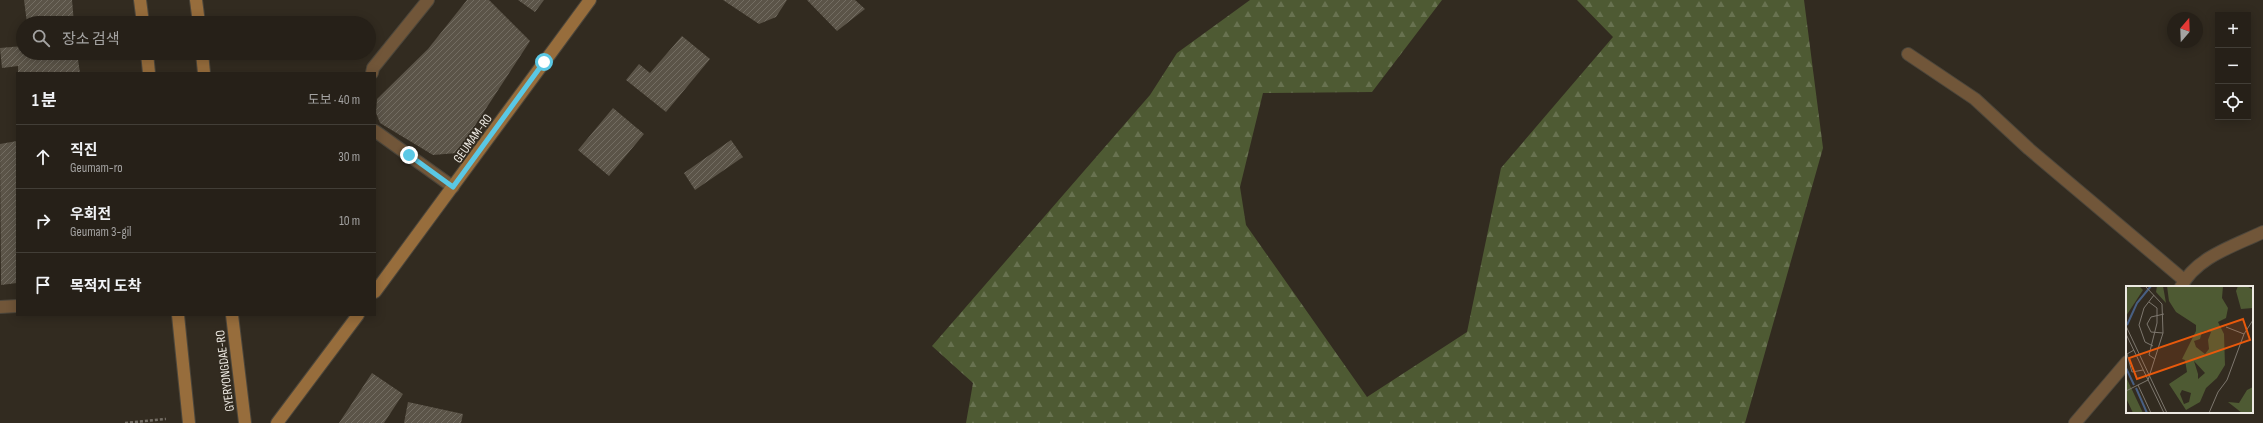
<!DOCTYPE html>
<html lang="ko">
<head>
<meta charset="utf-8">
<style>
	:root { --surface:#262018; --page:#2e2821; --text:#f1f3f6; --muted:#a4a3a2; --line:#423e37 }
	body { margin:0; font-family:"Sofia Sans Condensed","Noto Sans KR",sans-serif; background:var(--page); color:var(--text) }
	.controls { position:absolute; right:12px; top:12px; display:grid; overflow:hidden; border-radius:0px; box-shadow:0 2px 10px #0003 }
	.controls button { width:36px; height:36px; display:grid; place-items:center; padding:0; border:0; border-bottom:1px solid var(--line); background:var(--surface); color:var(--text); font:20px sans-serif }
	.compass { position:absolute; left:2167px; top:12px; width:36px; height:36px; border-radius:50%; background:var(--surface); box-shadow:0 2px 10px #0003; rotate:19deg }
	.stop { position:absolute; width:12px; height:12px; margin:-9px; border:3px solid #5ac8e5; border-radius:50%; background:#fff }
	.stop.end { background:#5ac8e5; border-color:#fff; box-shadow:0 1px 4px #0008 }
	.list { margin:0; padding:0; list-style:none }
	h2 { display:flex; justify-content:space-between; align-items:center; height:52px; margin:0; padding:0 16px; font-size:17px }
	h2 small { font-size:13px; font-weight:400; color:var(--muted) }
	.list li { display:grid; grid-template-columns:26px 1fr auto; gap:12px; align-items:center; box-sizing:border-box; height:64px; padding:0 16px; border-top:1px solid var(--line) }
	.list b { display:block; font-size:15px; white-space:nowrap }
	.list p { margin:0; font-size:13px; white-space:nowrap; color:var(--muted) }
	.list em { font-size:13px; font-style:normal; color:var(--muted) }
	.icon { flex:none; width:22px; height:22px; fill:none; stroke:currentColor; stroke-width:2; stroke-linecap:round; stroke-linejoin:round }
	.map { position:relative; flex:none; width:2263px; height:423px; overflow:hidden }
	.search { position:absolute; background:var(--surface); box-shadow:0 2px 10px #0003; left:16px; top:16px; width:360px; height:44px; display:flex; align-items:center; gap:10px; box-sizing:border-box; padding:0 14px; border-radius:22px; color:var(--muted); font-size:15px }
	.panel { position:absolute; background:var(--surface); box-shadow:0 2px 10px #0003; left:16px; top:72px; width:360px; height:244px; border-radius:0px }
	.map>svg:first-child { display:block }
</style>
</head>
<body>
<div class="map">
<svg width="2263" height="423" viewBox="0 0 2263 423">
	<defs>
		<pattern id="forest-firs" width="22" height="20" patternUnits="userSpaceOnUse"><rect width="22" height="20" fill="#4e5a33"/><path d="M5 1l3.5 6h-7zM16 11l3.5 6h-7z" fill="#687250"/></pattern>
		<pattern id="building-hatch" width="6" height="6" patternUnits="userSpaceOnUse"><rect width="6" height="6" fill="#5b5448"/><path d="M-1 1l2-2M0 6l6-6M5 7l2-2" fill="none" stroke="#736d62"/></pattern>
	</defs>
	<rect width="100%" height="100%" fill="#322b20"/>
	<path fill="url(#forest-firs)" d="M 1250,0 L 1442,0 L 1372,92 L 1263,93 L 1240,187 L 1246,225 L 1367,397 L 1467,332 L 1501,168 L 1613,37 L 1577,0 L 1804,0 L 1823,148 L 1745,423 L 966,423 L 973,383 L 932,346 L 1150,95 L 1177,53 Z"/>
	<path fill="url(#building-hatch)" d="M 24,0 L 72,0 L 74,23 L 27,23 Z
		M 467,0 L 489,0 L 530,41 L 457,153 L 433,155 L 380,123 L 376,113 L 377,99 L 428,49 Z
		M 518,0 L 544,0 L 535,12 Z
		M 723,0 L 787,0 L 776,17 L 759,24 Z
		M 807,0 L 855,0 L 865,9 L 837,31 Z
		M 682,36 L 710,59 L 666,112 L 626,80 L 639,64 L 650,73 Z
		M 23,46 L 23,53 L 77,53 L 80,73 L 18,73 L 18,66 L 2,68 L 0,48 Z
		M 613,108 L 644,134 L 609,176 L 578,150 Z
		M 731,140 L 743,157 L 695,190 L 684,173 Z
		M 17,141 L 17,283 L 1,285 L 0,144 Z
		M 372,373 L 403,394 L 384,423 L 339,423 Z
		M 408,402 L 463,414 L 461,423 L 404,423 Z"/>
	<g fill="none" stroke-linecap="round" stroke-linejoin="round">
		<defs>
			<path id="street" d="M 1908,54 L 1975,99 L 2029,149 L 2184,280
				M 372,73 L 373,68 L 428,0
				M 375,131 L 453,187
				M 2181,287 C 2196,257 2234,246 2263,232
				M 0,307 L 17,306
				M 2075,423 L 2127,362"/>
			<path id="secondary" d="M 140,0 L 143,23
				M 196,0 L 199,23
				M 147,53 L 149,73
				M 202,53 L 204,73
				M 375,292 L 590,0
				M 178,315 L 189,423
				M 232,315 L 245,423
				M 277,423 L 358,315"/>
		</defs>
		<use href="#street" stroke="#4c463b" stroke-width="14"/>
		<use href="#secondary" stroke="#4c463b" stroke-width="14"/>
		<path stroke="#746e65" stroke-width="2.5" stroke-dasharray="3 2" stroke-linecap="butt" d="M 125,423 L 166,419"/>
		<use href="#street" stroke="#715639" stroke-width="12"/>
		<use href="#secondary" stroke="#976d3c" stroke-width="12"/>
	</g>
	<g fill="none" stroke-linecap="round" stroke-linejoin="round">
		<path stroke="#5ac8e5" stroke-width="5" d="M 409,155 L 453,187 L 544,62"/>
	</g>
	<g text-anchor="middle" stroke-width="3.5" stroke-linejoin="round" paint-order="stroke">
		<g font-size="13" fill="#ede9e2" stroke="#322b20">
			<text transform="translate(472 138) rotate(-54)" y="5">GEUMAM-RO</text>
			<text transform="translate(224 371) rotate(-97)" y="5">GYERYONGDAE-RO</text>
		</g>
	</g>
	<g transform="translate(2126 286)">
		<rect width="127" height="127" fill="#322b20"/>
		<path d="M 41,0 L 97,0 L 96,12 L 102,22 L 100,32 L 92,36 L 98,48 L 99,79 L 91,92 L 80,102 L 74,116 L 60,124 L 43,98 L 61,86 L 59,74 L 56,73 L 70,45 L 70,39 L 50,26 L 43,15 ZM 82,44 L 85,46 L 82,54 L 83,63 L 79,68 L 70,61 L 68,55 L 74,53 L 76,46 ZM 68,75 L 79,87 L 72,93 L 72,88 ZM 56,104 L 65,107 L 63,116 L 58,118 L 54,108 ZM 112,0 L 121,0 L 127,4 L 127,22 L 115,23 L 110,5 ZM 127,101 L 127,127 L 116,127 L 102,116 L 113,117 L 121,104 Z" fill="#4e5a33" fill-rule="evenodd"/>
		<path d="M 3,0 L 13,0 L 17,4 L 0,30 L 0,4 ZM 31,0 L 37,0 L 40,17 L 30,6 ZM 0,91 L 17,127 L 7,127 L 0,112 Z" fill="#4e5a33"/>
		<path fill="none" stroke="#485f82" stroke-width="2" d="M 1,39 L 11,17 L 25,0M 0,82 L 8,99M 10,102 L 21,127"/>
		<path fill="none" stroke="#7d776e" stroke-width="1" d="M 23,16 L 31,22 L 31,37 L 23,69 L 29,73M 0,40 L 41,127M 100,41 L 118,48M 37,47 L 25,46 L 21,38 L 25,31 L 38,28M 0,48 L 38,127M 27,60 L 19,56 L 13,39 L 18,22 L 28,9M 8,64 L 1,68 L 6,86 L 17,84M 12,99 L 25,127M 0,105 L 22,94 L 37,47 L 36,18 L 19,0M 83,127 L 92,106 L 101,94 L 118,48 L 127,34"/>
		<path fill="#e8590c" fill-opacity="0.15" stroke="#e8590c" stroke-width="2" d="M 117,33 L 124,54 L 11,93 L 3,72 Z"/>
		<rect width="127" height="127" fill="none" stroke="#ede9e2" stroke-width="2"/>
	</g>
</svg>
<div class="controls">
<button>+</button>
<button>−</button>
<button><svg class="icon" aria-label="locate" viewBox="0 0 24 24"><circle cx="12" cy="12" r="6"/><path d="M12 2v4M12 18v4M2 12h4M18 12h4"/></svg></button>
</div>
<svg class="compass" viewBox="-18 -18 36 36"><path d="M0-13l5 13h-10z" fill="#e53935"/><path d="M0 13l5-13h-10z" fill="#a4a3a2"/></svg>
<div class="stop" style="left:544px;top:62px"></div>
<div class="stop end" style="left:409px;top:155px"></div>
<div class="search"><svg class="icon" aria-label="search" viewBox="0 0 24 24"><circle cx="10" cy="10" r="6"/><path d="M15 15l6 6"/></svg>장소 검색</div>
<section class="panel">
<h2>1 분<small>도보 · 40 m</small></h2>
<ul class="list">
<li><svg class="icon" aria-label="ahead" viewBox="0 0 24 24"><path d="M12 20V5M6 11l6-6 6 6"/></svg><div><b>직진</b><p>Geumam-ro</p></div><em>30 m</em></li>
<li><svg class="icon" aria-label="right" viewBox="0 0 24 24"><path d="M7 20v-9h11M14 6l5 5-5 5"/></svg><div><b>우회전</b><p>Geumam 3-gil</p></div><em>10 m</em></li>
<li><svg class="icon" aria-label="arrive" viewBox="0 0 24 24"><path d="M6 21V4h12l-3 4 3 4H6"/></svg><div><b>목적지 도착</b></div></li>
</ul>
</section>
</div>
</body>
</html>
